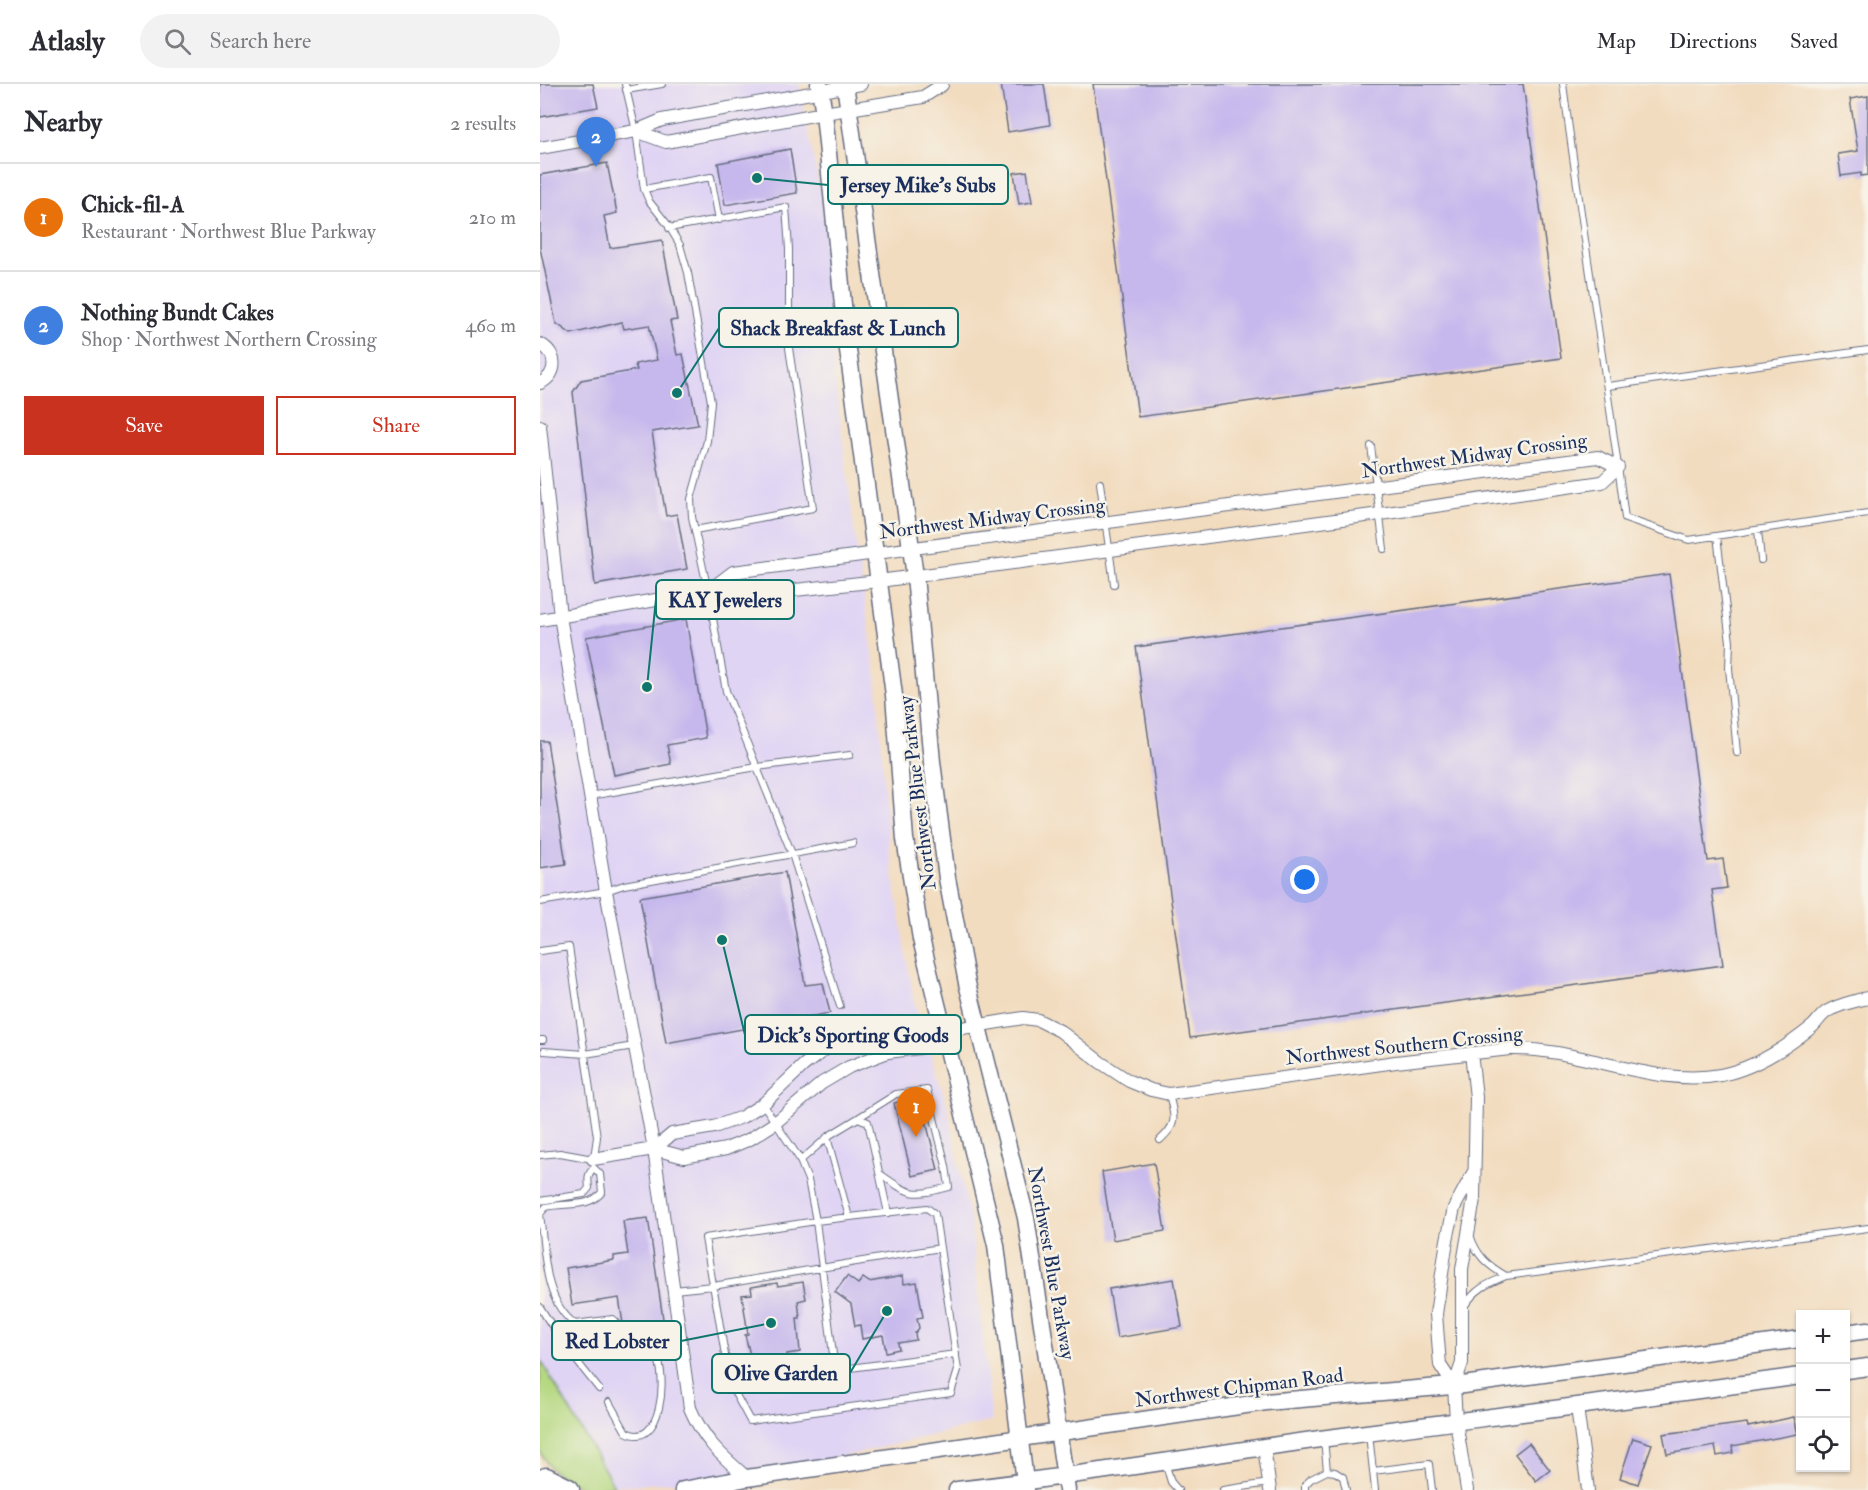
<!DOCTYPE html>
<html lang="en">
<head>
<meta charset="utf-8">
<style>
	:root { --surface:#fff; --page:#f2f2f3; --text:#2b2b33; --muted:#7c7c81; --line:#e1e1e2; --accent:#c8321e }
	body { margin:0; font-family:"IM FELL Double Pica",serif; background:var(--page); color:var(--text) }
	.controls { position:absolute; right:18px; bottom:18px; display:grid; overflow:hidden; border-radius:0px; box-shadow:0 2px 4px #0004 }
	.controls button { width:54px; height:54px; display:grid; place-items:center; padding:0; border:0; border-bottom:2px solid var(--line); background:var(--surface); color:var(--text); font:30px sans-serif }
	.you { position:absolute; left:765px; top:796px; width:21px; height:21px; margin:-15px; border:4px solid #fff; border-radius:50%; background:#1a73e8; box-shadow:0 0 0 9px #1a73e833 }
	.badge { display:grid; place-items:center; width:39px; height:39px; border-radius:50%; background:var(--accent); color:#fff; font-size:20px; font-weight:700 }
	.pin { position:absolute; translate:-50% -50px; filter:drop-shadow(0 2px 3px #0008) }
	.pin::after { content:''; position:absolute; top:32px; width:21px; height:18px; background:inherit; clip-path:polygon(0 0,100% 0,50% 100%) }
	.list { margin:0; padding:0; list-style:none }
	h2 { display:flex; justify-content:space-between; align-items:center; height:78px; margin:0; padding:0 24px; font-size:26px }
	h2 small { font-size:20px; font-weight:400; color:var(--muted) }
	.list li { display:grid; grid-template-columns:39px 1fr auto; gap:18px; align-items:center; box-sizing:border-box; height:108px; padding:0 24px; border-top:2px solid var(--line) }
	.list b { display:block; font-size:22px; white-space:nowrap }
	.list p { margin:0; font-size:20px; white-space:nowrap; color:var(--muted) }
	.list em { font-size:20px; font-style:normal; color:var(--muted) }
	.actions { display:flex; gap:12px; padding:18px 24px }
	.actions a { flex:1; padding:14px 0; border:2px solid var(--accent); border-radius:0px; text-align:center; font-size:21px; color:var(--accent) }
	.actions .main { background:var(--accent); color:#fff }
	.icon { flex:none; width:33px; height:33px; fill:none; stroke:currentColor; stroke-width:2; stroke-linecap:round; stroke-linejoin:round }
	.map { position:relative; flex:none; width:1328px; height:1406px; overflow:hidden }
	header { display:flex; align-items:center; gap:36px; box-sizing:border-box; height:84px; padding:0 30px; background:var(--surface); border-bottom:2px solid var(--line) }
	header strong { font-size:28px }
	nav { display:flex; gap:33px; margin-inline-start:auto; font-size:21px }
	.search { width:420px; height:54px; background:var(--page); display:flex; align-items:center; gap:15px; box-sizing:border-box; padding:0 21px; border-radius:33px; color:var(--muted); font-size:22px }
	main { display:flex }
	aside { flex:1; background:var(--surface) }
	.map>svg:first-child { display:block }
</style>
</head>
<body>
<header>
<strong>Atlasly</strong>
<div class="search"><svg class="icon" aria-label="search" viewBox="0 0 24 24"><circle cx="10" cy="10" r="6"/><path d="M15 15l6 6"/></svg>Search here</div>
<nav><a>Map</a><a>Directions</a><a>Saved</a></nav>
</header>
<main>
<aside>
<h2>Nearby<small>2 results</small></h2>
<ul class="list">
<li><span class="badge" style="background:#e8710a">1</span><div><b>Chick-fil-A</b><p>Restaurant · Northwest Blue Parkway</p></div><em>210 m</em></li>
<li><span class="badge" style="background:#3f7fe0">2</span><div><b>Nothing Bundt Cakes</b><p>Shop · Northwest Northern Crossing</p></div><em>460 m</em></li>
</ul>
<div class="actions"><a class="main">Save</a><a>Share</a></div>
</aside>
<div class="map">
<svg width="1328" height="1406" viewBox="0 0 1328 1406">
	<rect width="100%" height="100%" fill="#f7f3e8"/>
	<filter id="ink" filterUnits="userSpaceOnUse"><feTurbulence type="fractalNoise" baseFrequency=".0167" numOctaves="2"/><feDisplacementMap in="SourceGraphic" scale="12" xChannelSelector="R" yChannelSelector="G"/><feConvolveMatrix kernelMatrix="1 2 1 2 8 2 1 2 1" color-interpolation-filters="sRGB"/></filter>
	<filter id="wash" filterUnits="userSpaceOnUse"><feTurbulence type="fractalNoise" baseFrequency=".008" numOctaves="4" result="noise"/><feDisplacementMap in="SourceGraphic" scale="24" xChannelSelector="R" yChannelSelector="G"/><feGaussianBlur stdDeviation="1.35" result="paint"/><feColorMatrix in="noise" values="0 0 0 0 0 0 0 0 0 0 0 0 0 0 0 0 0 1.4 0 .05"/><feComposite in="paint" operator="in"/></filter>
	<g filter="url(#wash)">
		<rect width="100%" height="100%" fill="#f2dcbf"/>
		<path fill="#e0d4f4" d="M 0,0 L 259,0 L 285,131 L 295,298 L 314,445 L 336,590 L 349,765 L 373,913 L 407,1021 L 431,1141 L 452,1337 L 217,1393 L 74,1402 L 0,1275 Z"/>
		<path fill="#b5d880" stroke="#68846f" stroke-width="1.5" d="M 0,1275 L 74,1402 L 45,1406 L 17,1390 L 10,1383 L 0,1368 Z"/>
		<g id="blocks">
			<path fill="#c6b8ed" d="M 0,0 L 53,0 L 58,23 L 0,33 Z
				M 461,0 L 504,0 L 510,41 L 468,48 Z
				M 553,0 L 983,0 L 1021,274 L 598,333 Z
				M 1328,12 L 1328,91 L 1321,92 L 1321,89 L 1301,92 L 1298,70 L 1318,67 L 1310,15 Z
				M 250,65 L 257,109 L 185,121 L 178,79 Z
				M 67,79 L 77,129 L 64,132 L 70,164 L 122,156 L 137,236 L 130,237 L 137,271 L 143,270 L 158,341 L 112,348 L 126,432 L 137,430 L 147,485 L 55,501 L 33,308 L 41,296 L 97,286 L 95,280 L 117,276 L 109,241 L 84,245 L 82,238 L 31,250 L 16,239 L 0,164 L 0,91 Z
				M 487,87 L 492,118 L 479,120 L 474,89 Z
				M 1129,490 L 1168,777 L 1183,775 L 1187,804 L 1172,806 L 1183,881 L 650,954 L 596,563 Z
				M 146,535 L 166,654 L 127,661 L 131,680 L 74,691 L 46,553 Z
				M 0,657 L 7,657 L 26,780 L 0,784 Z
				M 245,788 L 265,901 L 283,899 L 290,929 L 126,959 L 100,813 Z
				M 380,1013 L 398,1086 L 372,1092 L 354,1019 Z
				M 614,1079 L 625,1147 L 573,1156 L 562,1088 Z
				M 108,1134 L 126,1255 L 102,1259 L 100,1258 L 98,1243 L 84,1246 L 79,1214 L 32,1221 L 26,1184 L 74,1176 L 74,1172 L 88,1170 L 83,1137 Z
				M 307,1192 L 318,1200 L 323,1194 L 329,1198 L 363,1192 L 364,1200 L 377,1198 L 383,1233 L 377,1234 L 379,1244 L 375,1249 L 376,1256 L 358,1259 L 359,1265 L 346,1268 L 343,1251 L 322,1255 L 320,1241 L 315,1242 L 311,1220 L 295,1208 Z
				M 634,1195 L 642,1243 L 577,1254 L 569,1205 Z
				M 263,1198 L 266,1215 L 258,1217 L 260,1234 L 257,1234 L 260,1268 L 247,1270 L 247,1279 L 233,1281 L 232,1272 L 211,1275 L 205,1251 L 208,1250 L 202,1211 L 212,1210 L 211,1203 L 237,1199 L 238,1202 Z
				M 1254,1333 L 1258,1350 L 1192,1362 L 1193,1369 L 1177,1372 L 1175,1362 L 1127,1370 L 1123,1350 L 1207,1339 L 1208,1343 Z
				M 1093,1354 L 1112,1360 L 1098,1400 L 1080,1394 Z
				M 989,1359 L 1010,1386 L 996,1397 L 975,1370 Z"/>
		</g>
	</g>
	<g filter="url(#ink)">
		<use href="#blocks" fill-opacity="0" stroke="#666c80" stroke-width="1.5"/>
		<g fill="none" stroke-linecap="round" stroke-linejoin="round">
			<defs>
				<path id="lane" d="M 85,0 L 96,47 L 104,105 L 109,117 L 128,141 L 140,161 L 148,189 L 171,318 L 167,357 L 151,415 L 152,433 L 168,507 L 186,607 L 252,770 L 300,922
					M 1023,0 C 1042,145 1066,289 1085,434 L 1149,456 L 1328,429
					M 86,6 L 122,0
					M 104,105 L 171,93 L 179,136
					M 129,144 L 246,123 L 249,165 L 249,264 L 273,424 L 155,446
					M 1068,302 L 1328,266
					M 831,362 L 844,465
					M 560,399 L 574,500
					M 1218,446 L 1221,476
					M 1177,452 L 1190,558 L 1189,584 L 1197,669
					M 50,712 L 217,683 L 310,671
					M 0,818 L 66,807 L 84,801 L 313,759
					M 0,867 L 29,863 L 57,1053 L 54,1074
					M 0,956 L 3,956
					M 4,967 L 45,970 L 94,962
					M 318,1034 L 356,1010 L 387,1006 L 406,1082 L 409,1103 C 372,1113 370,1111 340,1090
					M 287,1053 L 309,1133
					M 620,1056 C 639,1039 634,1032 629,1010
					M 0,1071 L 20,1069 L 53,1075
					M 260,1077 L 290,1051 L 318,1034 L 328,1038 L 348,1129
					M 0,1117 L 44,1110 L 49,1104 C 48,1095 47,1090 54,1084 L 60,1090 L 62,1108 C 49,1125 24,1118 6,1123 L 0,1130 C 5,1166 3,1217 35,1240 L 73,1235 L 77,1239 L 82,1259 C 92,1266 110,1261 116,1271 C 128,1290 122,1367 86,1348 L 69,1318
					M 966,1192 L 1328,1144
					M 134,1206 L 173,1202 L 400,1164
					M 0,1223 L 24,1261 L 59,1305
					M 924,1223 C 935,1205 947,1200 966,1192 C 947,1181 937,1172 930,1151
					M 295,1286 L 416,1270
					M 190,1300 L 165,1154 L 276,1137 L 387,1124 L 395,1130 L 418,1286 L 411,1309 L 210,1337 L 190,1300 L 295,1286 L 276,1137 L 268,1096 L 259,1074 L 223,1020
					M 829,1350 L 835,1406
					M 625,1378 L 631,1398 L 638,1406
					M 787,1387 L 795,1388 L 803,1393 L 806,1406
					M 833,1387 L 889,1380 L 892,1406
					M 683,1406 L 729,1399
					M 765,1406 L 765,1401 L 771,1395 L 787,1387 L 784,1355"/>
				<path id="street" d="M 96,47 L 126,58 L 284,29 L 383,13 L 402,1
					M 0,64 L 96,47 L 122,36 L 321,0
					M 0,260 C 18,269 18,291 0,299
					M 0,342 L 20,532 L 66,807 L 114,1065 L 150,1324 C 164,1357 181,1371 207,1394
					M 0,536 L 168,507 L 198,512 L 339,497 L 840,430 L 1062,398 L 1078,383 L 1058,373 L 193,488 L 168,507
					M 114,1065 L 132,1050 L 174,1043 L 202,1033 L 223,1020 L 264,981 L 287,964 L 313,953 L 370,939 L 404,947 L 483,934 L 498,936 L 520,947 L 560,978 L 589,997 L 611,1006 L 629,1010 L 856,978 L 970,965 C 1040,963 1112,1004 1181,991 C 1215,984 1246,964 1273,942 C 1277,938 1281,932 1285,929 C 1294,922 1317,916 1328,914
					M 53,1075 L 114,1065 L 144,1073 L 186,1065 L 210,1055 L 235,1039 L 282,999 L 309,983 L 348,968 L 380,964 L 404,947
					M 914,1302 L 900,1281 L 896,1230 L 907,1156 L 914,1124 L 933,1089
					M 1037,1323 L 1048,1406
					M 724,1363 L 730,1406
					M 927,1406 L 916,1337 L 914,1302 L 922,1279 L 922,1185 L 934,1115 L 936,1013 L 931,969"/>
				<path id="secondary" d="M 279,0 L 284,29 L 306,251 L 354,611 L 365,755 L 381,855 L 456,1161 L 486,1406
					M 305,0 L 375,492 L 392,678 L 407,794 L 427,899 L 486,1134 L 527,1406
					M 1306,1249 L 1328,1246
					M 1306,1286 L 1328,1283
					M 143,1406 L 207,1394 L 726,1318 L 923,1301 L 1260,1255
					M 417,1406 C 538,1392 659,1372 780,1355 C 940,1334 1100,1315 1260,1292"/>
				<path id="highway" d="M 6,1395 L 28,1406"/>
			</defs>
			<use href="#lane" stroke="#666c80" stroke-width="8"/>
			<use href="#street" stroke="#666c80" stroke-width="14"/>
			<use href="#secondary" stroke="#666c80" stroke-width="19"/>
			<use href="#highway" stroke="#666c80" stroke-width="25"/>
			<use href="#lane" stroke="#fff" stroke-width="6"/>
			<use href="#street" stroke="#fff" stroke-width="12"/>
			<use href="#secondary" stroke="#fff" stroke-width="16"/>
			<use href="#highway" stroke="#fff" stroke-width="22"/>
		</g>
	</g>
	<g text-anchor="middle" stroke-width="5" stroke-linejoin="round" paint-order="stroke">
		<g font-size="20" fill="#1b2f5e" stroke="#f7f3e8">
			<text transform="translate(934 371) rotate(-8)" y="7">Northwest Midway Crossing</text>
			<text transform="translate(452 434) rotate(-7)" y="7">Northwest Midway Crossing</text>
			<text transform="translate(377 709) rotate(-97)" y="7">Northwest Blue Parkway</text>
			<text transform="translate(864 961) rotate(-6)" y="7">Northwest Southern Crossing</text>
			<text transform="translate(512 1179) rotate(80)" y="7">Northwest Blue Parkway</text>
			<text transform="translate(699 1303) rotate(-7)" y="7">Northwest Chipman Road</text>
		</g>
	</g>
	<path fill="none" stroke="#0f766e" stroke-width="2" d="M217 94L288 101M137 309L179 244M107 603L116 515M182 856L205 951M231 1239L141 1257M347 1227L310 1289"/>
	<g fill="#0f766e" stroke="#f7f3e8" stroke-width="2">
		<circle cx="217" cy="94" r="6"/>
		<circle cx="137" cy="309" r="6"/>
		<circle cx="107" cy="603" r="6"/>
		<circle cx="182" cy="856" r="6"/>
		<circle cx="231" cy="1239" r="6"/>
		<circle cx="347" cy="1227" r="6"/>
	</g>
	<g fill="#f7f3e8" stroke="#0f766e" stroke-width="2">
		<rect x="288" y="81" width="180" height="39" rx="6"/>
		<rect x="179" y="224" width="239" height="39" rx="6"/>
		<rect x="116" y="496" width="138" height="39" rx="6"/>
		<rect x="205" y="931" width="216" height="39" rx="6"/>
		<rect x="12" y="1237" width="129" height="39" rx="6"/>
		<rect x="172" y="1270" width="138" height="39" rx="6"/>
	</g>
	<g font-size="21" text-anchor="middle" font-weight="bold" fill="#1b2f5e">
		<text x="378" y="108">Jersey Mike's Subs</text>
		<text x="298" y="251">Shack Breakfast &amp; Lunch</text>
		<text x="185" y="523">KAY Jewelers</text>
		<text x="313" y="958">Dick's Sporting Goods</text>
		<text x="77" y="1264">Red Lobster</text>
		<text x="241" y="1296">Olive Garden</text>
	</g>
</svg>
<div class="controls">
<button>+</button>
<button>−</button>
<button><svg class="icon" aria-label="locate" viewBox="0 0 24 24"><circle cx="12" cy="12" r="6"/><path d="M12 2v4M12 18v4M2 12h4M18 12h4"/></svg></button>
</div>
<div class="you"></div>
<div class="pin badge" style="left:376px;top:1053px;background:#e8710a">1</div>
<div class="pin badge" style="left:56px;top:83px;background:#3f7fe0">2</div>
</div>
</main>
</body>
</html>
